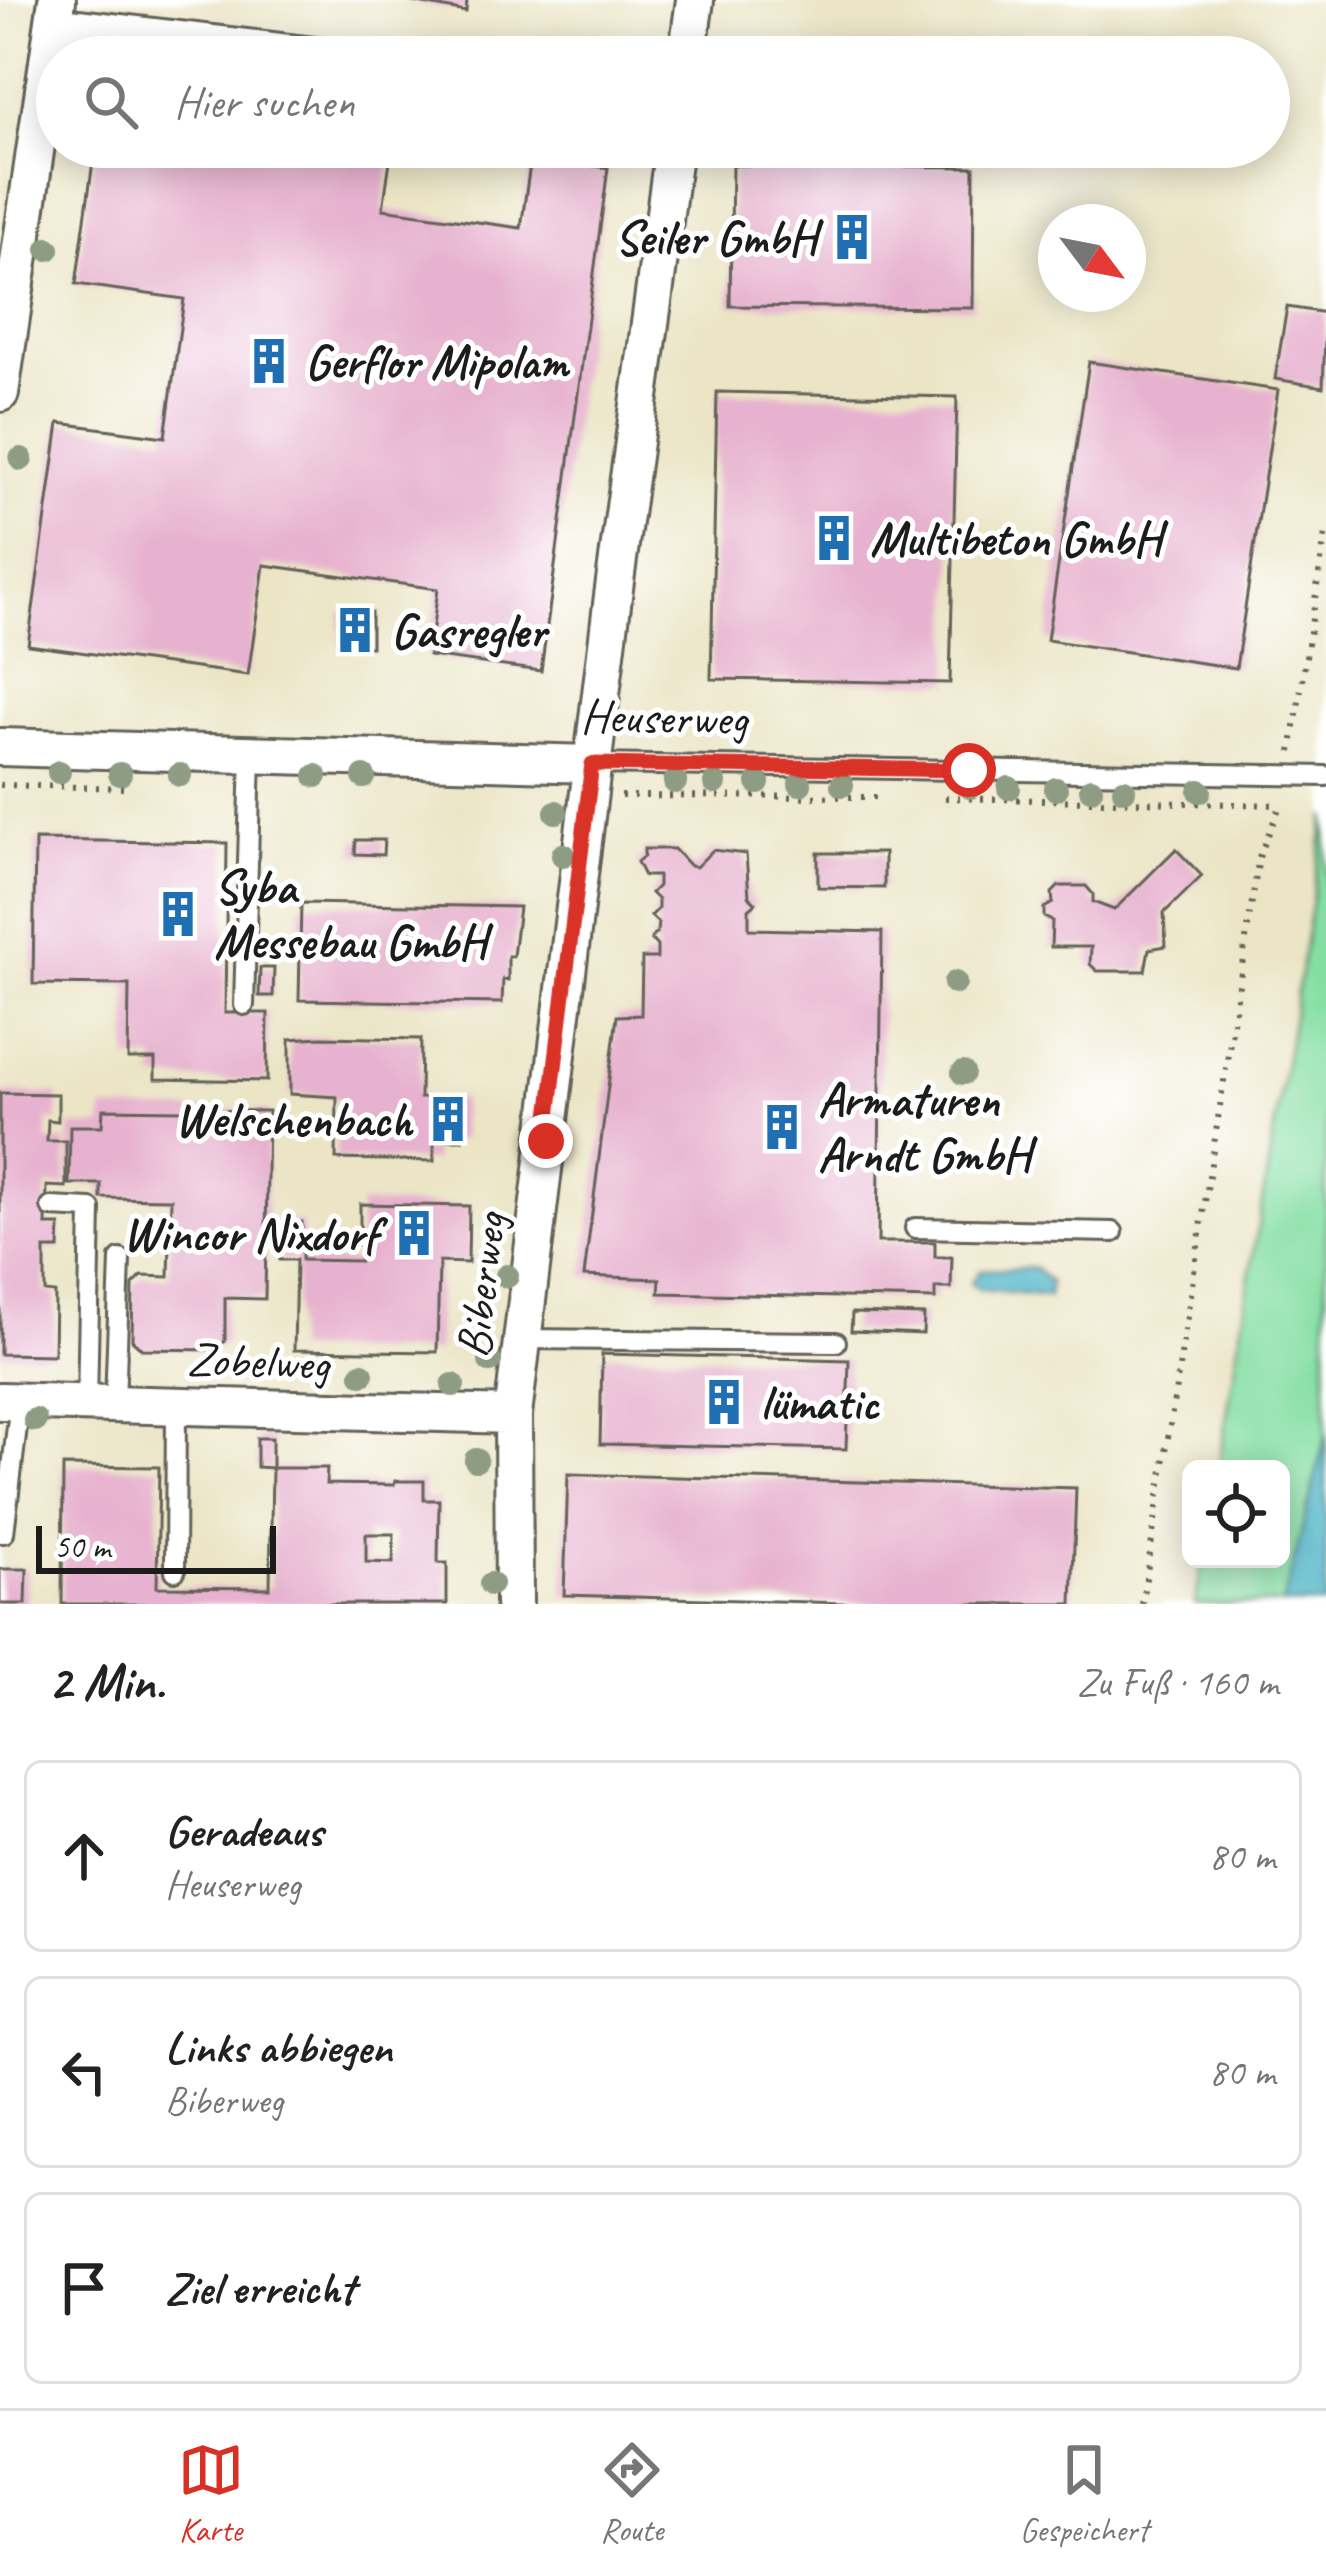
<!DOCTYPE html>
<html lang="de">
<head>
<meta charset="utf-8">
<style>
	:root { --surface:#fff; --page:#f6f6f6; --text:#222; --muted:#767676; --line:#e0e0e0; --accent:#d93025 }
	body { margin:0; font-family:Caveat,sans-serif; background:var(--page); color:var(--text) }
	.controls { position:absolute; right:36px; bottom:36px; display:grid; overflow:hidden; border-radius:18px; box-shadow:0 6px 30px #0003 }
	.controls button { width:108px; height:108px; display:grid; place-items:center; padding:0; border:0; border-bottom:3px solid var(--line); background:var(--surface); color:var(--text); font:60px sans-serif }
	.compass { position:absolute; left:1038px; top:204px; width:108px; height:108px; border-radius:50%; background:var(--surface); box-shadow:0 6px 30px #0003; rotate:122deg }
	.scale { position:absolute; left:36px; bottom:30px; width:240px; box-sizing:border-box; padding-left:12px; border:6px solid #1c1c1c; border-top:0; font-size:33px; line-height:42px; white-space:nowrap; color:#1c1c1c; -webkit-text-stroke:9px #fff; paint-order:stroke }
	.stop { position:absolute; width:36px; height:36px; margin:-27px; border:9px solid #d93025; border-radius:50%; background:#fff }
	.stop.end { background:#d93025; border-color:#fff; box-shadow:0 3px 12px #0008 }
	.list { margin:0; padding:0; list-style:none }
	h2 { display:flex; justify-content:space-between; align-items:center; height:156px; margin:0; padding:0 48px; font-size:51px }
	h2 small { font-size:39px; font-weight:400; color:var(--muted) }
	.list li { display:grid; grid-template-columns:78px 1fr auto; gap:36px; align-items:center; box-sizing:border-box; height:192px; margin:0 24px 24px; padding:0 24px; border:3px solid var(--line); border-radius:18px }
	.list b { display:block; font-size:45px; white-space:nowrap }
	.list p { margin:0; font-size:39px; white-space:nowrap; color:var(--muted) }
	.list em { font-size:39px; font-style:normal; color:var(--muted) }
	.icon { flex:none; width:66px; height:66px; fill:none; stroke:currentColor; stroke-width:2; stroke-linecap:round; stroke-linejoin:round }
	.map { position:relative; flex:none; width:1326px; height:1604px; overflow:hidden }
	.search { position:absolute; background:var(--surface); box-shadow:0 6px 30px #0003; left:36px; right:36px; top:36px; height:132px; display:flex; align-items:center; gap:30px; box-sizing:border-box; padding:0 42px; border-radius:66px; color:var(--muted); font-size:45px }
	.sheet { height:804px; background:var(--surface) }
	nav { display:flex; justify-content:space-around; align-items:center; box-sizing:border-box; height:168px; border-top:3px solid var(--line); background:var(--surface); font-size:33px; color:var(--muted) }
	nav a { display:grid; justify-items:center; gap:6px }
	nav .on { color:var(--accent) }
	.map>svg:first-child { display:block }
</style>
</head>
<body>
<div class="map">
<svg width="1326" height="1604" viewBox="0 0 1326 1604">
	<rect width="100%" height="100%" fill="#fff"/>
	<filter id="ink" filterUnits="userSpaceOnUse"><feTurbulence type="fractalNoise" baseFrequency=".00833" numOctaves="2"/><feDisplacementMap in="SourceGraphic" scale="24" xChannelSelector="R" yChannelSelector="G"/><feConvolveMatrix kernelMatrix="1 2 1 2 8 2 1 2 1" color-interpolation-filters="sRGB"/></filter>
	<filter id="wash" filterUnits="userSpaceOnUse"><feTurbulence type="fractalNoise" baseFrequency=".004" numOctaves="4" result="noise"/><feDisplacementMap in="SourceGraphic" scale="48" xChannelSelector="R" yChannelSelector="G"/><feGaussianBlur stdDeviation="2.7" result="paint"/><feColorMatrix in="noise" values="0 0 0 0 0 0 0 0 0 0 0 0 0 0 0 0 0 1.4 0 .05"/><feComposite in="paint" operator="in"/></filter>
	<g filter="url(#wash)">
		<rect width="100%" height="100%" fill="#ebe5c6"/>
		<path fill="#84dea3" stroke="#507d60" stroke-width="3" d="M 1326,815 L 1326,1436 L 1283,1604 L 1195,1604 L 1203,1559 L 1281,1559 L 1281,1469 L 1218,1469 Z"/>
		<path fill="#48b2c6" stroke="#326771" stroke-width="3" d="M 1034,1268 L 1050,1282 L 1048,1297 L 980,1290 L 970,1283 L 981,1270 Z
			M 1326,1436 L 1326,1604 L 1283,1604 Z"/>
		<g id="blocks">
			<path fill="#e7b2cf" fill-rule="evenodd" d="M 402,0 L 467,0 L 466,12 Z
				M 95,147 L 392,147 L 383,209 L 521,228 L 531,157 L 608,168 L 541,671 L 429,656 L 438,589 L 264,565 L 248,675 L 28,645 L 59,423 L 165,437 L 184,299 L 76,284 Z
				M 732,165 L 974,167 L 973,308 L 730,306 Z
				M 1287,307 L 1326,313 L 1323,387 L 1275,379 Z
				M 1089,362 L 1278,390 L 1236,668 L 1047,640 Z
				M 717,392 L 957,397 L 950,683 L 711,679 Z
				M 371,612 L 371,647 L 340,647 L 340,613 Z
				M 35,840 L 227,843 L 225,1013 L 268,1013 L 267,1081 L 155,1079 L 155,1059 L 128,1059 L 129,985 L 33,984 Z
				M 356,840 L 384,840 L 383,855 L 355,854 Z
				M 644,849 L 674,849 L 690,866 L 696,867 L 713,850 L 746,854 L 749,896 L 756,903 L 749,909 L 749,929 L 882,932 L 878,1242 L 935,1242 L 935,1257 L 952,1257 L 951,1288 L 935,1288 L 935,1299 L 659,1293 L 660,1279 L 584,1276 L 617,1016 L 641,1015 L 642,958 L 657,958 L 657,946 L 651,939 L 657,932 L 658,923 L 651,916 L 658,909 L 658,900 L 651,893 L 658,886 L 658,876 L 644,876 L 637,862 L 644,856 Z
				M 1176,849 L 1202,876 L 1164,913 L 1166,946 L 1149,949 L 1145,971 L 1097,971 L 1090,964 L 1091,947 L 1051,947 L 1052,921 L 1044,917 L 1044,908 L 1053,903 L 1052,893 L 1059,886 L 1086,886 L 1093,894 L 1093,902 L 1114,910 Z
				M 818,853 L 884,853 L 884,888 L 818,887 Z
				M 301,903 L 519,907 L 513,956 L 508,956 L 508,980 L 503,979 L 502,1003 L 299,1000 Z
				M 260,968 L 274,968 L 273,996 L 259,996 Z
				M 321,1037 L 421,1039 L 420,1098 L 462,1099 L 462,1140 L 434,1140 L 434,1161 L 336,1159 L 337,1097 L 290,1094 L 290,1039 Z
				M 0,1093 L 58,1094 L 58,1121 L 48,1120 L 47,1141 L 66,1141 L 66,1187 L 47,1186 L 46,1225 L 60,1225 L 59,1249 L 45,1249 L 45,1292 L 55,1293 L 54,1355 L 0,1354 Z
				M 103,1109 L 268,1111 L 265,1299 L 225,1298 L 225,1341 L 215,1350 L 142,1349 L 132,1340 L 133,1285 L 142,1276 L 169,1277 L 171,1199 L 101,1198 L 101,1184 L 69,1184 L 70,1126 L 102,1126 Z
				M 360,1204 L 469,1206 L 468,1263 L 439,1262 L 437,1352 L 294,1350 L 296,1260 L 280,1260 L 281,1222 L 302,1222 L 302,1260 L 360,1261 Z
				M 852,1313 L 924,1315 L 923,1334 L 851,1331 Z
				M 602,1354 L 849,1360 L 846,1449 L 600,1444 Z
				M 257,1438 L 272,1438 L 272,1468 L 257,1467 Z
				M 63,1466 L 159,1467 L 157,1587 L 270,1588 L 272,1468 L 327,1468 L 326,1484 L 394,1485 L 395,1481 L 424,1481 L 424,1500 L 439,1500 L 438,1563 L 447,1563 L 447,1604 L 62,1604 ZM 366,1534 L 394,1534 L 393,1563 L 366,1562 Z
				M 568,1474 L 1076,1488 L 1072,1604 L 879,1604 L 564,1595 Z
				M 0,1569 L 27,1569 L 26,1604 L 0,1604 Z"/>
		</g>
	</g>
	<g filter="url(#ink)">
		<use href="#blocks" fill-opacity="0" stroke="#646258" stroke-width="3"/>
		<g fill="none" stroke-linecap="round" stroke-linejoin="round">
			<defs>
				<path id="service" d="M 592,764 L 1326,776
					M 244,1005 L 251,754
					M 51,1207 L 91,1209 L 87,1403
					M 915,1228 L 1113,1232
					M 522,1339 L 836,1342
					M 115,1404 L 120,1259
					M 0,1533 L 4,1533 L 20,1402
					M 175,1571 L 176,1406"/>
				<path id="minor" d="M 54,25 L 323,57
					M 687,57 L 695,0
					M 0,393 L 57,0
					M 0,747 L 592,764
					M 0,1401 L 513,1415
					M 514,1604 L 513,1415 L 613,596 L 674,147"/>
			</defs>
			<use href="#service" stroke="#646258" stroke-width="24"/>
			<use href="#minor" stroke="#646258" stroke-width="42"/>
			<path stroke="#646258" stroke-width="6" stroke-dasharray="3 9" stroke-linecap="butt" d="M 1291,752 L 1326,530
				M 0,785 L 128,788
				M 621,796 L 878,797
				M 945,798 L 1281,805
				M 1142,1604 L 1259,857 L 1280,806"/>
			<use href="#service" stroke="#fff" stroke-width="18"/>
			<use href="#minor" stroke="#fff" stroke-width="36"/>
		</g>
		<g fill="#8d9c82">
			<circle cx="48" cy="249" r="12"/>
			<circle cx="21" cy="459" r="12"/>
			<circle cx="59" cy="772" r="12"/>
			<circle cx="120" cy="774" r="12"/>
			<circle cx="180" cy="775" r="12"/>
			<circle cx="316" cy="776" r="12"/>
			<circle cx="364" cy="777" r="12"/>
			<circle cx="675" cy="782" r="12"/>
			<circle cx="715" cy="783" r="12"/>
			<circle cx="758" cy="783" r="12"/>
			<circle cx="800" cy="784" r="12"/>
			<circle cx="842" cy="785" r="12"/>
			<circle cx="970" cy="787" r="12"/>
			<circle cx="1009" cy="788" r="12"/>
			<circle cx="1056" cy="789" r="12"/>
			<circle cx="1091" cy="789" r="12"/>
			<circle cx="1124" cy="790" r="12"/>
			<circle cx="1200" cy="791" r="12"/>
			<circle cx="556" cy="812" r="12"/>
			<circle cx="563" cy="855" r="12"/>
			<circle cx="955" cy="983" r="12"/>
			<circle cx="963" cy="1073" r="12"/>
			<circle cx="507" cy="1276" r="12"/>
			<circle cx="490" cy="1361" r="12"/>
			<circle cx="362" cy="1374" r="12"/>
			<circle cx="453" cy="1385" r="12"/>
			<circle cx="35" cy="1420" r="12"/>
			<circle cx="476" cy="1460" r="12"/>
			<circle cx="491" cy="1584" r="12"/>
		</g>
	</g>
	<g fill="none" stroke-linecap="round" stroke-linejoin="round" filter="url(#ink)">
		<path stroke="#d93025" stroke-width="15" d="M 546,1141 L 592,764 L 969,770"/>
	</g>
	<defs>
		<symbol id="building-bare" viewBox="-9 -9 18 18"><path d="M-4-6H4V6H1V3H-1V6H-4ZM-2.5-4.3h1.7v1.8h-1.7ZM.8-4.3h1.7v1.8H.8ZM-2.5-1h1.7V.8h-1.7ZM.8-1h1.7V.8H.8Z" fill="#1f6fb2" stroke="#fff" stroke-width="2.5" paint-order="stroke"/></symbol>
	</defs>
	<g fill-rule="evenodd">
		<use href="#building-bare" x="819" y="204" width="66" height="66"/>
		<use href="#building-bare" x="236" y="328" width="66" height="66"/>
		<use href="#building-bare" x="801" y="505" width="66" height="66"/>
		<use href="#building-bare" x="322" y="597" width="66" height="66"/>
		<use href="#building-bare" x="145" y="881" width="66" height="66"/>
		<use href="#building-bare" x="415" y="1086" width="66" height="66"/>
		<use href="#building-bare" x="749" y="1094" width="66" height="66"/>
		<use href="#building-bare" x="381" y="1200" width="66" height="66"/>
		<use href="#building-bare" x="691" y="1369" width="66" height="66"/>
	</g>
	<g text-anchor="middle" stroke-width="10" stroke-linejoin="round" paint-order="stroke">
		<g font-size="48" font-weight="bold" fill="#1c1c1c" stroke="#fff" text-anchor="start">
			<text x="816" y="254" text-anchor="end">Seiler GmbH</text>
			<text x="305" y="378">Gerflor Mipolam</text>
			<text x="870" y="555">Multibeton GmbH</text>
			<text x="391" y="647">Gasregler</text>
			<text x="214" y="903">Syba<tspan x="214" dy="55">Messebau GmbH</tspan></text>
			<text x="818" y="1116">Armaturen<tspan x="818" dy="55">Arndt GmbH</tspan></text>
			<text x="412" y="1136" text-anchor="end">Welschenbach</text>
			<text x="378" y="1250" text-anchor="end">Wincor Nixdorf</text>
			<text x="760" y="1419">lümatic</text>
		</g>
		<g font-size="48" fill="#1c1c1c" stroke="#fff">
			<text transform="translate(664 716) rotate(1)" y="17">Heuserweg</text>
			<text transform="translate(480 1285) rotate(-83)" y="17">Biberweg</text>
			<text transform="translate(258 1360) rotate(2)" y="17">Zobelweg</text>
		</g>
	</g>
</svg>
<div class="controls">
<button><svg class="icon" aria-label="locate" viewBox="0 0 24 24"><circle cx="12" cy="12" r="6"/><path d="M12 2v4M12 18v4M2 12h4M18 12h4"/></svg></button>
</div>
<svg class="compass" viewBox="-18 -18 36 36"><path d="M0-13l5 13h-10z" fill="#e53935"/><path d="M0 13l5-13h-10z" fill="#767676"/></svg>
<div class="scale">50 m</div>
<div class="stop" style="left:969px;top:770px"></div>
<div class="stop end" style="left:546px;top:1141px"></div>
<div class="search"><svg class="icon" aria-label="search" viewBox="0 0 24 24"><circle cx="10" cy="10" r="6"/><path d="M15 15l6 6"/></svg>Hier suchen</div>
</div>
<section class="sheet">
<h2>2 Min.<small>Zu Fuß · 160 m</small></h2>
<ul class="list">
<li><svg class="icon" aria-label="ahead" viewBox="0 0 24 24"><path d="M12 20V5M6 11l6-6 6 6"/></svg><div><b>Geradeaus</b><p>Heuserweg</p></div><em>80 m</em></li>
<li><svg class="icon" aria-label="left" viewBox="0 0 24 24"><path d="M17 20v-9H6M10 6l-5 5 5 5"/></svg><div><b>Links abbiegen</b><p>Biberweg</p></div><em>80 m</em></li>
<li><svg class="icon" aria-label="arrive" viewBox="0 0 24 24"><path d="M6 21V4h12l-3 4 3 4H6"/></svg><div><b>Ziel erreicht</b></div></li>
</ul>
</section>
<nav>
<a class="on"><svg class="icon" aria-label="map" viewBox="0 0 24 24"><path d="M3 6l6-2 6 2 6-2v14l-6 2-6-2-6 2zM9 4v14M15 6v14"/></svg>Karte</a>
<a><svg class="icon" aria-label="directions" viewBox="0 0 24 24"><path d="M12 3l9 9-9 9-9-9zM9 14v-3h6M13 9l2 2-2 2"/></svg>Route</a>
<a><svg class="icon" aria-label="saved" viewBox="0 0 24 24"><path d="M7 4h10v16l-5-4-5 4z"/></svg>Gespeichert</a>
</nav>
</body>
</html>
